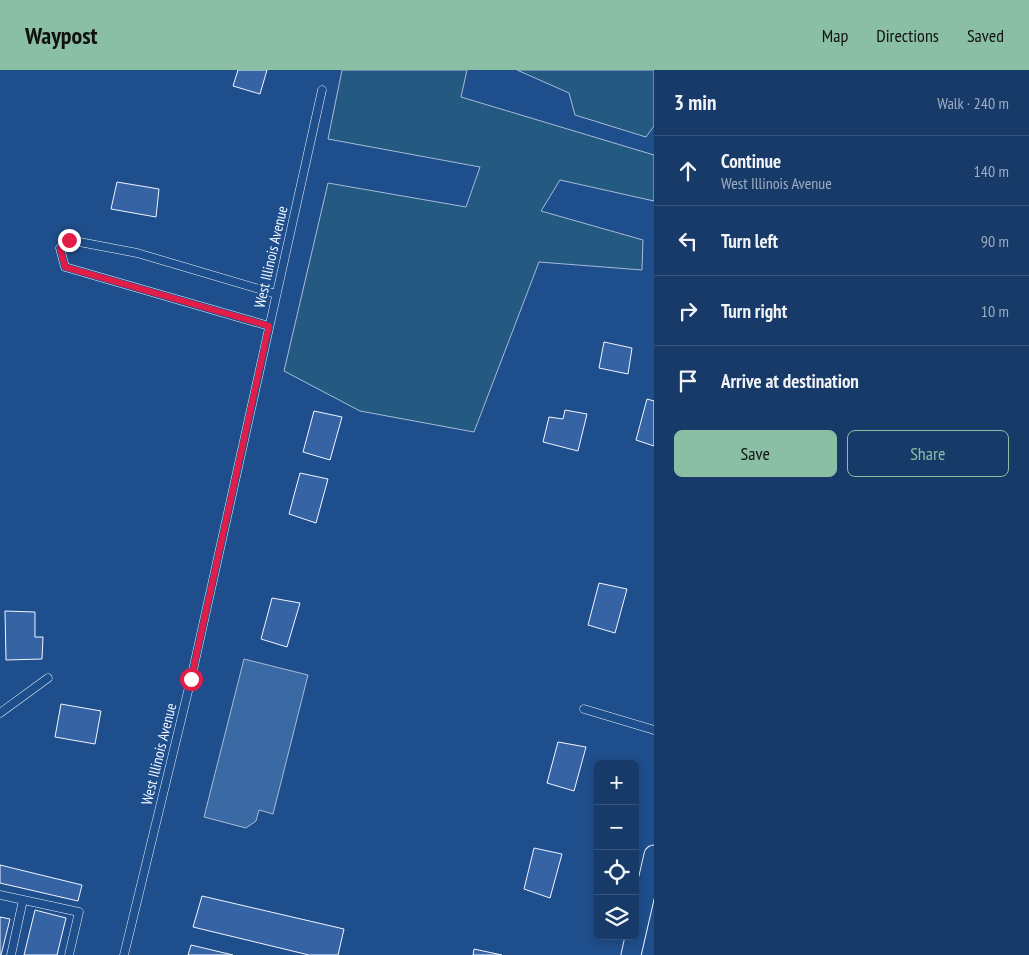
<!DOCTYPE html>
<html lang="en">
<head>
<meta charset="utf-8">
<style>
	:root { --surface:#173a69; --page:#20416f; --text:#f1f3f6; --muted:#9eadc0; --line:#36547d; --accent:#8abfa5 }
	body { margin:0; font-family:"PT Sans Narrow",sans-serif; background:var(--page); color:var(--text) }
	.controls { position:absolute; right:15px; bottom:15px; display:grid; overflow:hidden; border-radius:8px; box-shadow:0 2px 8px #0003 }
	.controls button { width:45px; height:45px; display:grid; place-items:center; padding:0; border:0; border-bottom:1px solid var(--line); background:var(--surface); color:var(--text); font:25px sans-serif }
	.stop { position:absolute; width:15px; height:15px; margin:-11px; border:4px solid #e11d48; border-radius:50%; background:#fff }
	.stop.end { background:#e11d48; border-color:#fff; box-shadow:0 1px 5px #0008 }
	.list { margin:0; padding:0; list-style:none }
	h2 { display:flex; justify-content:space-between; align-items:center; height:65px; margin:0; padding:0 20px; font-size:21px }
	h2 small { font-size:16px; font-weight:400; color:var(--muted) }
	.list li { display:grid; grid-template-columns:32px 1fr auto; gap:15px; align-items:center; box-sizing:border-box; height:70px; padding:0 20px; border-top:1px solid var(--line) }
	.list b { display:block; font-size:19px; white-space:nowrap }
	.list p { margin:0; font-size:16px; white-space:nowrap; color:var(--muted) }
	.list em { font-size:16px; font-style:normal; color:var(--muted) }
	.actions { display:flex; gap:10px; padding:15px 20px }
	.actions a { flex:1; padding:11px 0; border:1px solid var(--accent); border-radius:8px; text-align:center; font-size:18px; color:var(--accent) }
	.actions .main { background:var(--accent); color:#111 }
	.icon { flex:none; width:28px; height:28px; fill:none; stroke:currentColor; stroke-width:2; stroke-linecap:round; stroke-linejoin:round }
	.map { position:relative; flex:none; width:654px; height:885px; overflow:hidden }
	header { display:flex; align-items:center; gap:30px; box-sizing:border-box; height:70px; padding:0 25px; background:var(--accent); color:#111 }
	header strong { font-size:24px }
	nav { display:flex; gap:28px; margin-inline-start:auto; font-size:18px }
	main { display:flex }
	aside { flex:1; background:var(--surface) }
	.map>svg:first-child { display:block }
</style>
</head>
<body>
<header>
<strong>Waypost</strong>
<nav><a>Map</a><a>Directions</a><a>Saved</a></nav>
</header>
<main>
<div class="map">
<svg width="654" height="885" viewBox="0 0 654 885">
	<rect width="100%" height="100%" fill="#1f4e8c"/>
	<path fill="#245a82" stroke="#a8bbd7" d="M 342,0 L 467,0 L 461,27 L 654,85 L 654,131 L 560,110 L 541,141 L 643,170 L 642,200 L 539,192 L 474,362 L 360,341 L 284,301 L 328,113 L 466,137 L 480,97 L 328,69 Z
		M 517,0 L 654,0 L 654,56 L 646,67 L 575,45 L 569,23 Z"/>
	<path fill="#3b69a3" stroke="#a8bbd7" d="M 244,589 L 308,605 L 273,744 L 259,740 L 256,751 L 246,758 L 204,747 Z"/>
	<path fill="#3563a3" stroke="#f2f6ff" d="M 238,0 L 267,0 L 260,24 L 233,16 Z
		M 117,112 L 159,119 L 156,147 L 111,139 Z
		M 604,272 L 632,278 L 628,304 L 599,298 Z
		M 647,329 L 654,331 L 654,376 L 636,370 Z
		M 565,340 L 587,344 L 578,381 L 543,372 L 549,347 L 563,349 Z
		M 314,341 L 342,347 L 330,390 L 303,382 Z
		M 300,403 L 328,409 L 316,453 L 289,444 Z
		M 599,513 L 627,519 L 615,563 L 588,555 Z
		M 272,528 L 300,533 L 287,577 L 261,569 Z
		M 5,541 L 35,542 L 35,567 L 43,567 L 42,589 L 6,590 Z
		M 61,634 L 101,641 L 95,674 L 55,667 Z
		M 558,672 L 586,677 L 574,721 L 547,713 Z
		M 534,778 L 562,784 L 550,828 L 524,819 Z
		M 0,795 L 82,815 L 78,831 L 0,813 Z
		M 202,826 L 344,859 L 338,885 L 309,885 L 193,857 Z
		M 35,840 L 66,848 L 57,885 L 24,885 Z
		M 0,847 L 10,849 L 1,885 L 0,885 Z
		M 191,875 L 233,885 L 188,885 Z
		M 474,879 L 502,885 L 473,885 Z"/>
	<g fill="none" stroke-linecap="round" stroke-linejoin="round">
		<defs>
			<path id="service" d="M 269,256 L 65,197 L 60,178 L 69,170 L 137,183 L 276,224
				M 584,639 L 654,660
				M 0,643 L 48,608
				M 0,825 L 79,842 L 69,885
				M 11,885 L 23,830
				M 124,885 L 191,609 L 322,20"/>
			<path id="tertiary" d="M 631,885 L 654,785"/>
		</defs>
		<use href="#service" stroke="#f2f6ff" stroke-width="9"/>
		<use href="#tertiary" stroke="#f2f6ff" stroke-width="21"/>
		<use href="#service" stroke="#1f4e8c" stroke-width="8"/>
		<use href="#tertiary" stroke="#1f4e8c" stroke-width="19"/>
	</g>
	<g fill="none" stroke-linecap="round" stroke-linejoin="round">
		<path stroke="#e11d48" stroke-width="6" d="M 69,170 L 60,178 L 65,197 L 269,256 L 191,609"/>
	</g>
	<g text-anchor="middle" stroke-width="4" stroke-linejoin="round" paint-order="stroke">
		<g font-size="15" fill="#f2f6ff" stroke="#1f4e8c">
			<text transform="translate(271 187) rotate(-77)" y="5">West Illinois Avenue</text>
			<text transform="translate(159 684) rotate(-76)" y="5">West Illinois Avenue</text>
		</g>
	</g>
</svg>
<div class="controls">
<button>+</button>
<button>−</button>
<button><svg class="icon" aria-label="locate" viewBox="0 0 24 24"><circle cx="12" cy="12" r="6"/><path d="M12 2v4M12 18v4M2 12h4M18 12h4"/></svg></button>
<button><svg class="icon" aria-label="layers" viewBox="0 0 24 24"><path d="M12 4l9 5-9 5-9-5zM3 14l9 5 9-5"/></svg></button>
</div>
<div class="stop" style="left:191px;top:609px"></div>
<div class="stop end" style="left:69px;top:170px"></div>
</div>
<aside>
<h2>3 min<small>Walk · 240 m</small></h2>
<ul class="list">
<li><svg class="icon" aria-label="ahead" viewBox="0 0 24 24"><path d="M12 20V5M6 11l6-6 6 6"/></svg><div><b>Continue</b><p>West Illinois Avenue</p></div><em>140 m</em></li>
<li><svg class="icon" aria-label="left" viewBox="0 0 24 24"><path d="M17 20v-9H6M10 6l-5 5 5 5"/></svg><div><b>Turn left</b></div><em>90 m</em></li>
<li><svg class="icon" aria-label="right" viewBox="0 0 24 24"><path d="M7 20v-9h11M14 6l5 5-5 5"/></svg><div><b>Turn right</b></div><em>10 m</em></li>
<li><svg class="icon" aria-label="arrive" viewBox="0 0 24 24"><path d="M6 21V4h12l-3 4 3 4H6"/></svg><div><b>Arrive at destination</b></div></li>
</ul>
<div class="actions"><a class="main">Save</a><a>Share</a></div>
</aside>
</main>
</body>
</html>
